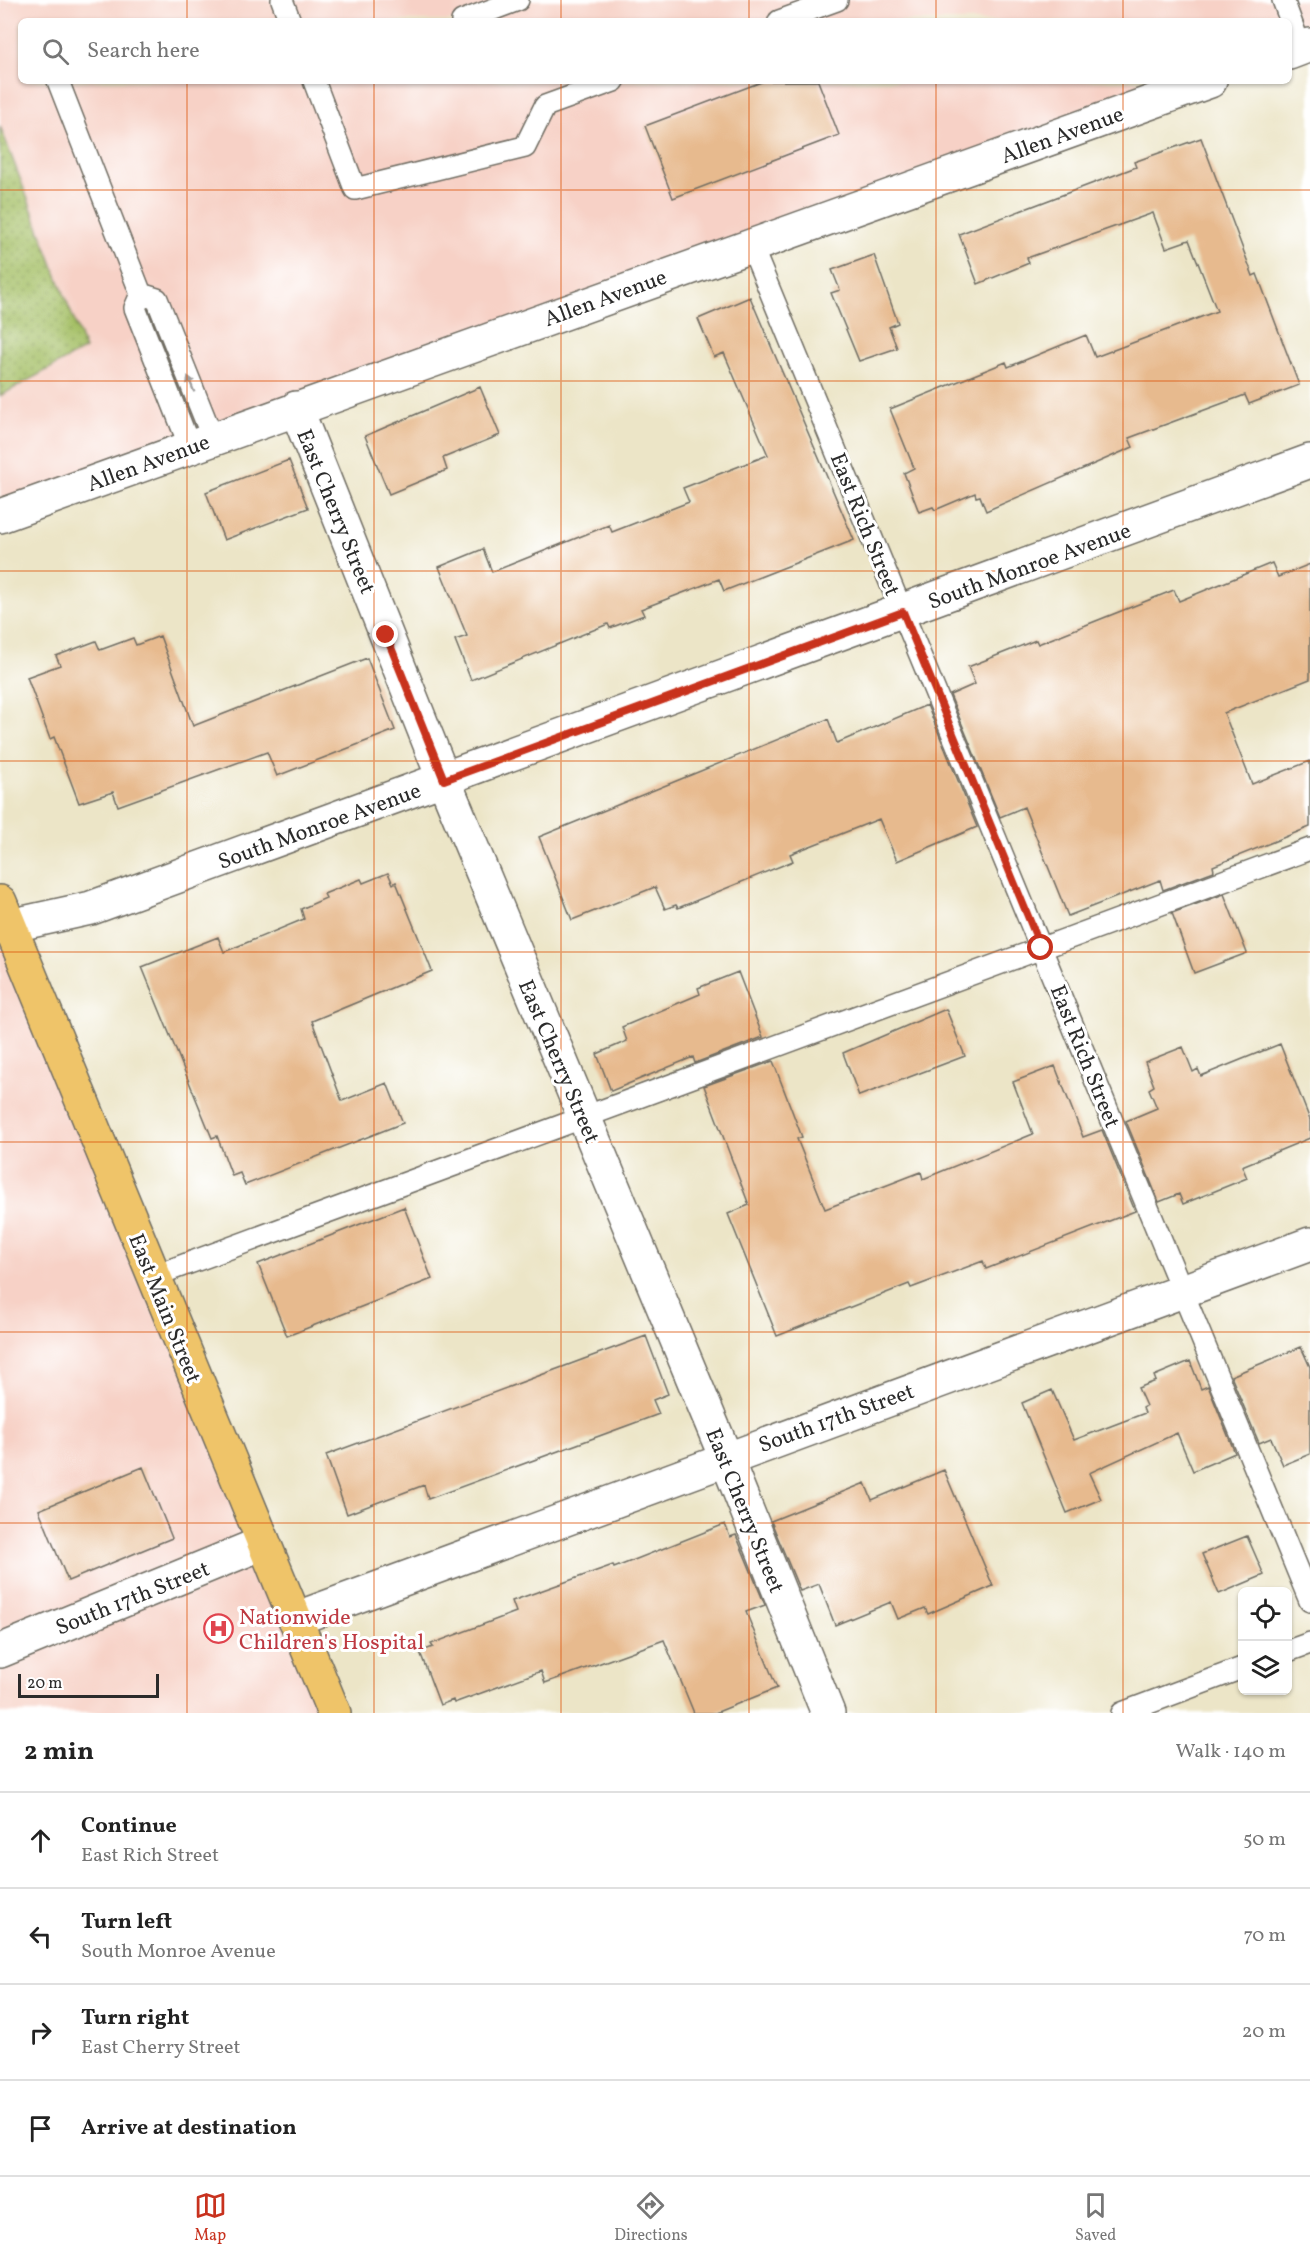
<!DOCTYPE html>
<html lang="en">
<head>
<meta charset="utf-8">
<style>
	:root { --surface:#fff; --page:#f6f6f6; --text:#222; --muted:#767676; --line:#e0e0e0; --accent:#c8321e }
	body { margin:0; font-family:Vollkorn,serif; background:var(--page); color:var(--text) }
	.controls { position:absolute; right:18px; bottom:18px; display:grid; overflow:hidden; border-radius:9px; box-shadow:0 2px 4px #0004 }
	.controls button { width:54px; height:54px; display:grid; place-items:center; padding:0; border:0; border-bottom:2px solid var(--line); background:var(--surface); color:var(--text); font:30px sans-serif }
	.scale { position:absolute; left:18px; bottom:15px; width:141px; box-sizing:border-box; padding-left:6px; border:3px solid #2b2b2b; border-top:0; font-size:16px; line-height:21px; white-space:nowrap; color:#2b2b2b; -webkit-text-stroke:4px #fff; paint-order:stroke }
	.stop { position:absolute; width:18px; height:18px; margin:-14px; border:4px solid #c8321e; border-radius:50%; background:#fff }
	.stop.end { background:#c8321e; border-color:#fff; box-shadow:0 2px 6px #0008 }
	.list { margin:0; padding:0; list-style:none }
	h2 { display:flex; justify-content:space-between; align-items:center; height:78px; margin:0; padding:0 24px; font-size:26px }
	h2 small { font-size:20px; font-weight:400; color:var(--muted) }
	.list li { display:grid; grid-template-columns:39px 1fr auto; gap:18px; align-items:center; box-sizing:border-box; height:96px; padding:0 24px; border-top:2px solid var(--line) }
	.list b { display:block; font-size:22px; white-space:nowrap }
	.list p { margin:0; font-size:20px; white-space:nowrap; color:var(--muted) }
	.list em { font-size:20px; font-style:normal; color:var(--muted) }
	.icon { flex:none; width:33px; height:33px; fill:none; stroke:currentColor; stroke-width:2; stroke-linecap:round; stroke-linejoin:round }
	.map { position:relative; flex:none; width:1310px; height:1713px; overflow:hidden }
	.search { position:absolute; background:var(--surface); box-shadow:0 2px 4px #0004; left:18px; right:18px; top:18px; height:66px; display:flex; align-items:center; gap:15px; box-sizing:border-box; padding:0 21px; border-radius:9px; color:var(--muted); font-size:22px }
	.sheet { height:462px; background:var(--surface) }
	nav { display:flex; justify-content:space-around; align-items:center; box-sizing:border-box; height:84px; border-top:2px solid var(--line); background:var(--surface); font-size:16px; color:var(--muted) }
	nav a { display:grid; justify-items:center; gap:3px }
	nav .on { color:var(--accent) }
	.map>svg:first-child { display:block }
</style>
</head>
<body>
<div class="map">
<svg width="1310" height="1713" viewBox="0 0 1310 1713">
	<defs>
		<pattern id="green-dots" width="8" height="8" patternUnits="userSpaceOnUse" patternTransform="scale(1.5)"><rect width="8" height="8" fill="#a4bf65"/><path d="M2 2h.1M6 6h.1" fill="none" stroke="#869b53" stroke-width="1.8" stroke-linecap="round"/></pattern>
	</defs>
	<rect width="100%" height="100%" fill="#fff"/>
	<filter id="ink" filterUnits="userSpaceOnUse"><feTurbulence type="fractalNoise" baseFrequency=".0167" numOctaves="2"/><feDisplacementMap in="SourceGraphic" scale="12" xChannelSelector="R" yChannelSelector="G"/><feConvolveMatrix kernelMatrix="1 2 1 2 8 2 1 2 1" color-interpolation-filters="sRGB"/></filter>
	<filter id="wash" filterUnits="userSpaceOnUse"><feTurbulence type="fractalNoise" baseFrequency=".008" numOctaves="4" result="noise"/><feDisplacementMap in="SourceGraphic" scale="24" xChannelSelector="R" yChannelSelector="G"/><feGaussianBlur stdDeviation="1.35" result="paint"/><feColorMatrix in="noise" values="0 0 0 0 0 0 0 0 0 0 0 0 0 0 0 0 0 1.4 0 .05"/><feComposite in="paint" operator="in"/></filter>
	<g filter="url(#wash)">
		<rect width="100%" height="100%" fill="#ece5c7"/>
		<path fill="#f7d1c6" d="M 0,0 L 1310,0 L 1310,40 L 1289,21 L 21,21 L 21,81 L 1196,81 L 0,509 Z
			M 0,931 L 335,1713 L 0,1713 Z"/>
		<path fill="url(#green-dots)" stroke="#687548" stroke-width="1.5" d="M 0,126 L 85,349 L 0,396 Z"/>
		<g id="blocks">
			<path fill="#e7ba8e" d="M 764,81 L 818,81 L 839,135 L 673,198 L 645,126 Z
				M 1201,138 L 1253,276 L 1257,274 L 1299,385 L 1249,404 L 1245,395 L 1129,438 L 1133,447 L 986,511 L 980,496 L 976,497 L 975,493 L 935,510 L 933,507 L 919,512 L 904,473 L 914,468 L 890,409 L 1006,362 L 1008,367 L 1086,335 L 1095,357 L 1217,311 L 1189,240 L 1166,248 L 1153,213 L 1027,258 L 1029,263 L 978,284 L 959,234 L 1136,167 L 1134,162 Z
				M 874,255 L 898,323 L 889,327 L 897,348 L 859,361 L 831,293 L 840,290 L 832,270 Z
				M 750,297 L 854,540 L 724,591 L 719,579 L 641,609 L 644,615 L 610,628 L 608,624 L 471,680 L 455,640 L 467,636 L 439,567 L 483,549 L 492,572 L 609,525 L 612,532 L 689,502 L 683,488 L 768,455 L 724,353 L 714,357 L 698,319 Z
				M 480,387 L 500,435 L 443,458 L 447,470 L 389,494 L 365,436 Z
				M 289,460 L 308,508 L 224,540 L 206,492 Z
				M 1272,563 L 1278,577 L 1310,564 L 1310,679 L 1224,713 L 1252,784 L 1310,761 L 1310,827 L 1213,866 L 1214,871 L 1163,890 L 1160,880 L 1068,916 L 1024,807 L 1000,817 L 950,695 L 975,684 L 968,667 L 1036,640 L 1038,644 L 1174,590 L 1179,601 Z
				M 160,636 L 193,726 L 367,658 L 395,730 L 277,776 L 267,752 L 118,806 L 113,792 L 79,803 L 54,737 L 50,739 L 27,677 L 60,665 L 56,656 L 96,641 L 100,650 L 133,638 L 136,645 Z
				M 927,705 L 977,827 L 897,861 L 879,819 L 790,854 L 793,861 L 678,908 L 676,905 L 665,909 L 655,887 L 572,920 L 539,837 L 828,719 L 837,743 Z
				M 388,873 L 393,884 L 396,882 L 432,971 L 312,1021 L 342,1101 L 387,1083 L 403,1123 L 245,1185 L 240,1173 L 232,1176 L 217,1136 L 212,1138 L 142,967 L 218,937 L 224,952 L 304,919 L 301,909 L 326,898 L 324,894 L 361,879 L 363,883 Z
				M 1224,894 L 1247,953 L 1194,973 L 1172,913 Z
				M 738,972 L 763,1037 L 695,1063 L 693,1057 L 611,1091 L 597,1054 L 627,1041 L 622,1027 L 700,994 L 698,988 Z
				M 946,1009 L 965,1056 L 859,1096 L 843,1053 Z
				M 1280,1044 L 1310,1120 L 1310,1138 L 1242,1166 L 1247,1178 L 1183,1204 L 1179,1194 L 1159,1202 L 1126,1121 L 1157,1108 L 1149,1089 L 1154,1086 L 1145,1062 L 1183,1047 L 1193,1072 L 1198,1069 L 1201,1076 Z
				M 773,1061 L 802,1137 L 797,1139 L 825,1209 L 921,1172 L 923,1179 L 1033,1134 L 1013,1082 L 1055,1066 L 1083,1137 L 1102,1130 L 1135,1211 L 986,1269 L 983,1261 L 911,1288 L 909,1284 L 777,1336 L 728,1214 L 749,1205 L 704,1086 Z
				M 404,1207 L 432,1279 L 287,1336 L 258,1264 Z
				M 646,1336 L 668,1394 L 653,1400 L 659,1414 L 428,1499 L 424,1485 L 347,1514 L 326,1455 Z
				M 1301,1347 L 1310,1367 L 1310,1454 L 1283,1465 L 1271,1438 L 1259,1443 L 1231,1376 Z
				M 1190,1361 L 1201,1389 L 1208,1386 L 1235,1453 L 1193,1471 L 1177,1433 L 1089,1473 L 1101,1499 L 1067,1513 L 1022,1403 L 1052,1390 L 1074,1440 L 1145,1413 L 1143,1408 L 1146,1406 L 1138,1388 L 1156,1381 L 1154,1376 Z
				M 143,1467 L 172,1538 L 68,1581 L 39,1510 Z
				M 944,1470 L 993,1586 L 928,1614 L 925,1608 L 898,1619 L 891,1602 L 835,1625 L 819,1584 L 800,1591 L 771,1521 L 865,1483 L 872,1500 Z
				M 725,1524 L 730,1537 L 736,1535 L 765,1605 L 746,1612 L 777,1688 L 715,1713 L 694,1713 L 664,1640 L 545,1683 L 541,1671 L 454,1703 L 453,1700 L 440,1705 L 420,1652 L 433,1647 L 431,1644 L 516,1612 L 512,1601 L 613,1565 L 614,1568 Z
				M 1247,1536 L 1264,1575 L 1219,1594 L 1202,1554 Z"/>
		</g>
	</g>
	<g filter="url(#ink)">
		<use href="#blocks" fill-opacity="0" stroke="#6f6c62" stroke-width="1.5"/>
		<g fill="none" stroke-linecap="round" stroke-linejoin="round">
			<defs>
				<path id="lane" d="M 282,0 L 290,21
					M 1283,0 L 1301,49
					M 462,21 L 518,0
					M 779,21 L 837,0
					M 58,81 L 141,294 L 135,308 L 190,447
					M 314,81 L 355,189 L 525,147 L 545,106 L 614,81
					M 751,245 L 1310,1601
					M 141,294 L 157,299 L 213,439
					M 154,1276 L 1310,849
					M 1288,1651 L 1310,1643
					M 1122,1713 L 1242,1668"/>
				<path id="street" d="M 1289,53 L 1310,45
					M 296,408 L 444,780 L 726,1458 L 828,1713
					M 0,516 L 1210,81
					M 0,928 L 91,908 L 1310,461
					M 295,1619 L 1310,1244
					M 0,1651 L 263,1543"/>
				<path id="primary" d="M 0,902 L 334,1713"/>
			</defs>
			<use href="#lane" stroke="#6f6c62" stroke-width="24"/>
			<use href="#street" stroke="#6f6c62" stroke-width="36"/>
			<use href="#primary" stroke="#6f6c62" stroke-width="36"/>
			<use href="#lane" stroke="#fff" stroke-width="21"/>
			<use href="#street" stroke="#fff" stroke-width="33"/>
			<use href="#primary" stroke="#efc469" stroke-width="33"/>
		</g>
		<defs><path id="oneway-solid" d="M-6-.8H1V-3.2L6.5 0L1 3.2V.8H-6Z" transform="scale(1.5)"/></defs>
		<use fill="#a0a0a0" href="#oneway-solid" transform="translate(191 384) rotate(-112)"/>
	</g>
	<g fill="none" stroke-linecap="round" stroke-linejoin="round" filter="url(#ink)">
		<path stroke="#c8321e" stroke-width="8" d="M 386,635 L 444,780 L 903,612 L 1041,948"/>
	</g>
	<path fill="none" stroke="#df570e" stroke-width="1.5" stroke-opacity="0.55" d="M 187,0 L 187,21M 374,0 L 374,21M 561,0 L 561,21M 749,0 L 749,21M 936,0 L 936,21M 1123,0 L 1123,21M 187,81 L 187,1713M 374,81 L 374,1713M 561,81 L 561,1713M 749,81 L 749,1713M 936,81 L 936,1713M 1123,81 L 1123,1713M 0,190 L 1310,190M 0,381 L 1310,381M 0,571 L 1310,571M 0,761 L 1310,761M 0,952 L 1310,952M 0,1142 L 1310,1142M 0,1332 L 1310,1332M 0,1523 L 1310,1523"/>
	<defs>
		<symbol id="hospital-ring" viewBox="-11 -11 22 22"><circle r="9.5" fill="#fff" stroke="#e0444e" stroke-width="1.5"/><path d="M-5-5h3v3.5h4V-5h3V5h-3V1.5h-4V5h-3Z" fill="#e0444e"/></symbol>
	</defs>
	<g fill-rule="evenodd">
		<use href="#hospital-ring" x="202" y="1612" width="33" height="33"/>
	</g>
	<g text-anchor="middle" stroke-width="6" stroke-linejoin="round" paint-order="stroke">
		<g font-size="22" fill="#2b2b2b" stroke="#fff">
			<text transform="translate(1062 134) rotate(-20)" y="8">Allen Avenue</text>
			<text transform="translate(605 297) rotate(-20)" y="8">Allen Avenue</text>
			<text transform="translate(148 462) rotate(-20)" y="8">Allen Avenue</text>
			<text transform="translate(337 511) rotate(68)" y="8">East Cherry Street</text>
			<text transform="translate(866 524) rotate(68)" y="8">East Rich Street</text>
			<text transform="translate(1029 565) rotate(-20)" y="8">South Monroe Avenue</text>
			<text transform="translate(319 825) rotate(-20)" y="8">South Monroe Avenue</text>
			<text transform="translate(1086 1056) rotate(68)" y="8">East Rich Street</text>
			<text transform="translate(560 1061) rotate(67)" y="8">East Cherry Street</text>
			<text transform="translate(166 1308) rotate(68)" y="8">East Main Street</text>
			<text transform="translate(836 1417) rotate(-20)" y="8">South 17th Street</text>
			<text transform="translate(746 1510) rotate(68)" y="8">East Cherry Street</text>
			<text transform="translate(132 1597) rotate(-22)" y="8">South 17th Street</text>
		</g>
		<g font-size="22" fill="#be3a42" stroke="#fff" text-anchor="start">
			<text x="239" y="1624">Nationwide<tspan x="239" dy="25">Children's Hospital</tspan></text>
		</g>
	</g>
</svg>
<div class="controls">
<button><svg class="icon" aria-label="locate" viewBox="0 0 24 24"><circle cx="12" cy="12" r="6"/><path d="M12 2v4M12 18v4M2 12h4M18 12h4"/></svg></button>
<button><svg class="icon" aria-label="layers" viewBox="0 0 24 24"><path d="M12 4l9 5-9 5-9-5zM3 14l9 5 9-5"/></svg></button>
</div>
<div class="scale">20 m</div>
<div class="stop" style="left:1041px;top:948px"></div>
<div class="stop end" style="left:386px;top:635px"></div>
<div class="search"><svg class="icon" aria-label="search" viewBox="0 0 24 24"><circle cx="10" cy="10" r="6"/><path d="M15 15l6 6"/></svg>Search here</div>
</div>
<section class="sheet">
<h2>2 min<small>Walk · 140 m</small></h2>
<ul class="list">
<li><svg class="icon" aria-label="ahead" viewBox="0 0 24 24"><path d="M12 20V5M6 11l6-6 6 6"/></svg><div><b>Continue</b><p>East Rich Street</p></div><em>50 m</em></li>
<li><svg class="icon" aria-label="left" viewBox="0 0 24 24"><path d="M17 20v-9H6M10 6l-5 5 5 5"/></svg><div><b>Turn left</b><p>South Monroe Avenue</p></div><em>70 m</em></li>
<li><svg class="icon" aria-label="right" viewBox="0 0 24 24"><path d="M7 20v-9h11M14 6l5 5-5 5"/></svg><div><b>Turn right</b><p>East Cherry Street</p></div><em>20 m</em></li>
<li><svg class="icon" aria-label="arrive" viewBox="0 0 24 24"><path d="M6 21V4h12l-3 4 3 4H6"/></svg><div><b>Arrive at destination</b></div></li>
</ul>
</section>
<nav>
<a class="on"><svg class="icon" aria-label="map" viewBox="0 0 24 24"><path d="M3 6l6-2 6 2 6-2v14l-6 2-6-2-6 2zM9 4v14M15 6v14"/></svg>Map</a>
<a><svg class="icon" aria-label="directions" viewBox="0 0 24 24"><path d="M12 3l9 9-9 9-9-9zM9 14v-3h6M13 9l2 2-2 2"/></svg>Directions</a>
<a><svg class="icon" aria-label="saved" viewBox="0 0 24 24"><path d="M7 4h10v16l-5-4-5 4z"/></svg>Saved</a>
</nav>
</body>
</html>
